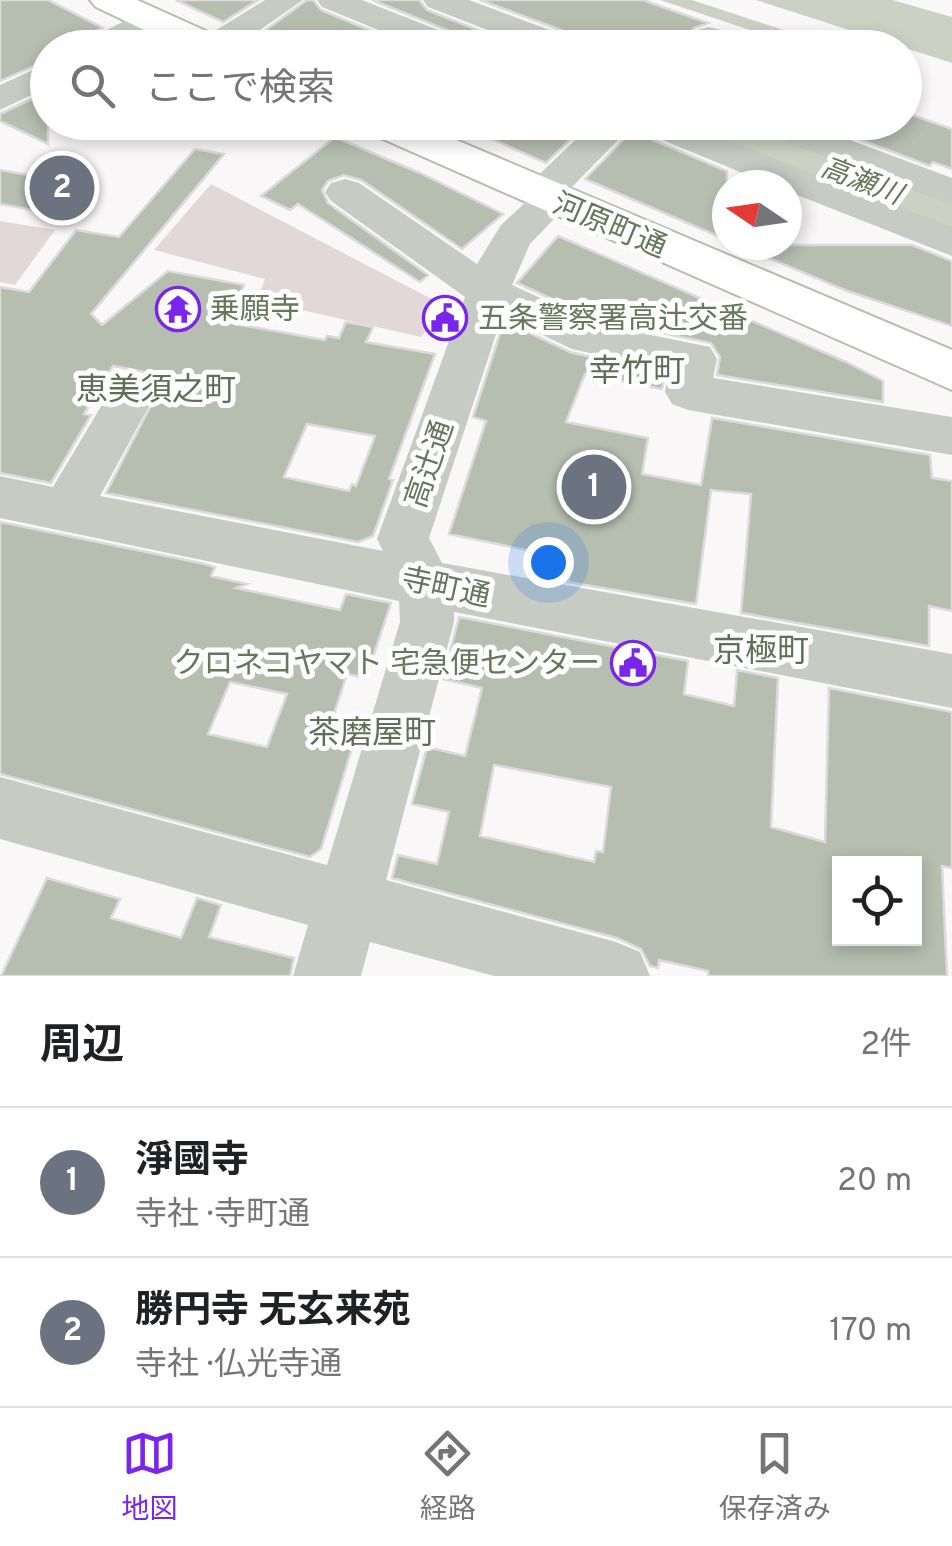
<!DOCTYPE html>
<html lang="ja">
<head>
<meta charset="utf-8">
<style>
	:root { --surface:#fff; --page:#f2f2f2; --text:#202124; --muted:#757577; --line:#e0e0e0; --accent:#7b25ec }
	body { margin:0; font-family:Overpass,"Noto Sans JP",sans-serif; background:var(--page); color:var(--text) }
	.controls { position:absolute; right:30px; bottom:30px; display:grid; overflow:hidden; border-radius:0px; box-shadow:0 5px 15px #0003 }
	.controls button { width:90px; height:90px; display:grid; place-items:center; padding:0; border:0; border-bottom:2px solid var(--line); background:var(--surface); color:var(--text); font:50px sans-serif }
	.compass { position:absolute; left:712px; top:170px; width:90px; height:90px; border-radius:50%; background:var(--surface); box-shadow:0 5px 15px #0003; rotate:283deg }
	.you { position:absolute; left:548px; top:562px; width:35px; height:35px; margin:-25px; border:8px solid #fff; border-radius:50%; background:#1a73e8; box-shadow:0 0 0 15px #1a73e833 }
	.badge { display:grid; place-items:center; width:65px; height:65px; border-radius:50%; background:var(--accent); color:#fff; font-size:32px; font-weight:700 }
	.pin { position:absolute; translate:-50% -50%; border:5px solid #fff; box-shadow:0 2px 10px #0006 }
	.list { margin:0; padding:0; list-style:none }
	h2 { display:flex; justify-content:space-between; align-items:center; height:130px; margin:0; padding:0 40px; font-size:42px }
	h2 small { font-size:32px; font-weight:400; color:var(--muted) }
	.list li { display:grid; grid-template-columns:65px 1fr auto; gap:30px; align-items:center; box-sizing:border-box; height:150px; padding:0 40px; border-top:2px solid var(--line) }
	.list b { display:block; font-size:38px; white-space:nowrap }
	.list p { margin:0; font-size:32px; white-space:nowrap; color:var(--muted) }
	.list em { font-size:32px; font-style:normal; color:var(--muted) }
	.icon { flex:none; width:55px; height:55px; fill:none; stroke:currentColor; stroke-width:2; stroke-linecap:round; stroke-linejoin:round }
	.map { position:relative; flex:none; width:952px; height:976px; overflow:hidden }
	.search { position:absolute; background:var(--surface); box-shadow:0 5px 15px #0003; left:30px; right:30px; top:30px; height:110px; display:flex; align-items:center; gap:25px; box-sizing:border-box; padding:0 35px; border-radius:55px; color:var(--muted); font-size:38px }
	.sheet { height:430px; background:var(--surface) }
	nav { display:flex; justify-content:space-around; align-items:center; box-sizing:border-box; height:140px; border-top:2px solid var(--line); background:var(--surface); font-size:28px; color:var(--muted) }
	nav a { display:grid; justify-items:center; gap:5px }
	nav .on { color:var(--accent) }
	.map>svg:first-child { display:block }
</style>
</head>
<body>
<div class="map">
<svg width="952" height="976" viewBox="0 0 952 976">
	<rect width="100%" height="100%" fill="#faf7f9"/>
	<path fill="#e2d8da" d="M 211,184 L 445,306 L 421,337 L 257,300 L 265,279 L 154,250 Z
		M 0,221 L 55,230 L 15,285 L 0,282 Z"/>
	<path fill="#cbd2c4" d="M 660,0 L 692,0 L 835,47 L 801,47 Z
		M 756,0 L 892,0 L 952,17 L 952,63 Z"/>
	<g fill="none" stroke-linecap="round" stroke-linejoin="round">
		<path fill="#cbd2c4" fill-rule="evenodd" d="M 694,122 L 757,122 L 952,197 L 952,231 L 701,131 Z"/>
	</g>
	<path fill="#b6beb0" stroke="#dcdadb" stroke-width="2.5" fill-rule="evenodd" d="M 0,0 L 48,0 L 103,28 L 82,38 L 76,48 L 48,48 L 48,60 L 0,81 Z
		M 176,0 L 258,0 L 223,22 Z
		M 307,0 L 313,0 L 321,10 L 412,48 L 279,48 L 256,37 Z
		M 372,0 L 419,0 L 427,10 L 523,48 L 474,48 L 467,38 Z
		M 480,0 L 643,0 L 708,23 L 694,28 L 677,48 L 588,48 L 580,37 Z
		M 48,91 L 48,144 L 0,121 L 0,114 Z
		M 904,112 L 952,129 L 952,169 L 933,162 L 930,166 L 814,122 L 904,122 Z
		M 454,122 L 588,122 L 546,163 Z
		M 632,131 L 727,171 L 727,240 L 585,179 Z
		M 335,137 L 420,173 L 503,214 L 462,249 L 361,180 L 344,175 L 328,181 L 322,190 L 328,203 L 428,275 L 420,282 L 298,204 L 290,210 L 261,196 Z
		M 195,149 L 224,154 L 91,314 L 102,325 L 168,271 L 244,285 L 239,296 L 245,298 L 230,323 L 325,340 L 327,336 L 339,338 L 346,322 L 373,327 L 366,342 L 435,354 L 389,479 L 393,480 L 373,536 L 358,542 L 106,493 L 166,376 L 113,366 L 84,414 L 91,415 L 51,483 L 0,473 L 0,287 L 29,292 L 76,230 L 119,237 ZM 307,424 L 375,436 L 356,486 L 352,484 L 349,491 L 284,477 Z
		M 0,170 L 61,181 L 55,188 L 61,189 L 43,212 L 0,204 Z
		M 558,236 L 846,362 L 883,381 L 883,402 L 717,375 L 720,357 L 711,343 L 598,320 L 517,283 Z
		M 738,245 L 912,245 L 952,261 L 952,326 L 847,291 Z
		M 504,321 L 570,352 L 665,374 L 662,389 L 585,374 L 566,422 L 648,438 L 642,474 L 701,485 L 712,418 L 930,455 L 932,478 L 952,481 L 952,611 L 929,606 L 929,646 L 741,613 L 751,494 L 711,490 L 696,604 L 568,582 L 569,578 L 537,571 L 541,553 L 449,534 L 486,421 L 473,417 Z
		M 0,522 L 205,564 L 215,567 L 211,576 L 247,584 L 236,588 L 340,610 L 346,594 L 391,603 L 366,678 L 347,674 L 330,726 L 357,732 L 321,849 L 310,857 L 0,774 ZM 230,682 L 287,694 L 267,747 L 208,734 Z
		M 459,617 L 688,661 L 684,694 L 734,706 L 737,670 L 778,678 L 771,827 L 825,842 L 829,688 L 952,712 L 952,868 L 942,866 L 947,976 L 708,976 L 708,971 L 659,960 L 658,968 L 650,966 L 641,949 L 617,938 L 392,878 L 398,855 L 437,864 L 449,812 L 412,804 L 427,747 L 465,756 L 482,688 L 443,679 ZM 494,765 L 611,787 L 603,852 L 596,851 L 594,862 L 480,836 ZM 840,864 L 914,864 L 914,938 L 840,938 Z
		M 47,878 L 120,899 L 111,918 L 181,938 L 197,898 L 221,905 L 209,937 L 294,958 L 290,976 L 1,976 Z"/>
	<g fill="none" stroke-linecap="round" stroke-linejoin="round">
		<defs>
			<path id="major" d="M 90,0 L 137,0 L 226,40 L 231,48 L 182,48 L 96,7 Z
				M 359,122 L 414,122 L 952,350 L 952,390 L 365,131 Z"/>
		</defs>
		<use href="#major" stroke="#b6bdb2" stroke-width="4"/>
		<path fill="#c6ccc3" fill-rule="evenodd" d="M 265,0 L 303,0 L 234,48 L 195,47 L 200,40 Z
			M 317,0 L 362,0 L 466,41 L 471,48 L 423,48 L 322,7 Z
			M 423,0 L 469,0 L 579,41 L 584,48 L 535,48 L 428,7 Z
			M 149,9 L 161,12 L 165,19 C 146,47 110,48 79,48 L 84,41 Z
			M 709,27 L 721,30 L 726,37 L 717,48 L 681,48 L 697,30 Z
			M 48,63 L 48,87 L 0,110 L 0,85 Z
			M 594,122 L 680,122 L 952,227 L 952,256 L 787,191 L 787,185 L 771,185 L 631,127 L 567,192 L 572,200 L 530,244 L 512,285 L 597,324 L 710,347 L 717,359 L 713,378 L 952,417 L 952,455 L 688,410 L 672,404 L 665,392 L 669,371 L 572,349 L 502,316 L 429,538 L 442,563 L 952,654 L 952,708 L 454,612 L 454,622 L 386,880 L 616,942 L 640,952 L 650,976 L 494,976 L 370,942 L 361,976 L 293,976 L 308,925 L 0,839 L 0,777 L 327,865 L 400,622 L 399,601 L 0,518 L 0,476 L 53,487 L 109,393 L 126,388 L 143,393 L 149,406 L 100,496 L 383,551 L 377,539 L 465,297 L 331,201 L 325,192 L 331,183 L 345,179 L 359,183 L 477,264 L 501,225 L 526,202 L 521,195 L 527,186 Z
			M 749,122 L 802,122 L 952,178 L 952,205 L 754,130 Z"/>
		<use href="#major" fill="#fff" fill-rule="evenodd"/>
	</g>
	<defs>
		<symbol id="temple-ring" viewBox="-11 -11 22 22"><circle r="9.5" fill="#fff" stroke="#7b25ec" stroke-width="1.5"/><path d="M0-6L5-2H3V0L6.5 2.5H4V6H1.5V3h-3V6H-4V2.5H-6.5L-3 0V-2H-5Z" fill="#7b25ec"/></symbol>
		<symbol id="civic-ring" viewBox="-11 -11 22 22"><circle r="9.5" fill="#fff" stroke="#7b25ec" stroke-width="1.5"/><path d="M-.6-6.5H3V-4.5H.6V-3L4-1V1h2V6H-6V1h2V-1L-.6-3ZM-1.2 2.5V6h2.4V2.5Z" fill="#7b25ec"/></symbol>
	</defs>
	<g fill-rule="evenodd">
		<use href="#temple-ring" x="153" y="284" width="50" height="50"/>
		<use href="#civic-ring" x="420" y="293" width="50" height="50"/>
		<use href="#civic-ring" x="608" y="638" width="50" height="50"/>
	</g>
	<g text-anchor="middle" stroke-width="10" stroke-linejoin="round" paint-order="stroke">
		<g font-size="28" font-style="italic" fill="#687659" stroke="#fff">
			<text transform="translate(862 180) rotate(21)" y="10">高瀬川</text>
		</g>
		<g font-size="30" fill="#65785a" stroke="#fff">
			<text transform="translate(610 225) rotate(23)" y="10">河原町通</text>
			<text transform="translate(429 464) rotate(-71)" y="10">高辻通</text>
			<text transform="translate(446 587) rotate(12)" y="10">寺町通</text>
		</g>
		<g font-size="30" fill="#65785a" stroke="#fff" text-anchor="start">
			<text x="210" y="319">乗願寺</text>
			<text x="478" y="328">五条警察署高辻交番</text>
			<text x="600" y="673" text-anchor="end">クロネコヤマト 宅急便センター</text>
		</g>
		<g font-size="32" fill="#5f6f56" stroke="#fff">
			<text x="637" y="381">幸竹町</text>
			<text x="156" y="400">恵美須之町</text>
			<text x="761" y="661">京極町</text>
			<text x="372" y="743">茶磨屋町</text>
		</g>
	</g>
</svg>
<div class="controls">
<button><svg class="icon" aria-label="locate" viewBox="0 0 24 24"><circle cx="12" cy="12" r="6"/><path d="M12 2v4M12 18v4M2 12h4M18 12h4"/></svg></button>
</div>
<svg class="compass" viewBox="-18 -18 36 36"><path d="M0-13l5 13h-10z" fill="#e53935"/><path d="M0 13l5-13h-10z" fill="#757577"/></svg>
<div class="you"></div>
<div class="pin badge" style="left:594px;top:487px;background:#6b7280">1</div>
<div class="pin badge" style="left:62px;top:188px;background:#6b7280">2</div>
<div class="search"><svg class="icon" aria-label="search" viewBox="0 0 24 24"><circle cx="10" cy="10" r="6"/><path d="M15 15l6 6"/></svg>ここで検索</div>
</div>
<section class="sheet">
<h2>周辺<small>2件</small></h2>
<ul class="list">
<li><span class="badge" style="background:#6b7280">1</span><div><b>淨國寺</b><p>寺社 · 寺町通</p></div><em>20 m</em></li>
<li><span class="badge" style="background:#6b7280">2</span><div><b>勝円寺 无玄来苑</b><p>寺社 · 仏光寺通</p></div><em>170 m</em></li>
</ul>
</section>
<nav>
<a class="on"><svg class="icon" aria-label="map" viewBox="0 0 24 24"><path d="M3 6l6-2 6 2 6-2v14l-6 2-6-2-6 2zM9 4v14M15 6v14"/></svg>地図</a>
<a><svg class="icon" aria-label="directions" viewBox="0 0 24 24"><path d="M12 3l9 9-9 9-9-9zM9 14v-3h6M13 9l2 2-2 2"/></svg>経路</a>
<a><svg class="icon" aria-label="saved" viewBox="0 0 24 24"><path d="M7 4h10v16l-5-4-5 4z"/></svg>保存済み</a>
</nav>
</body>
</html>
